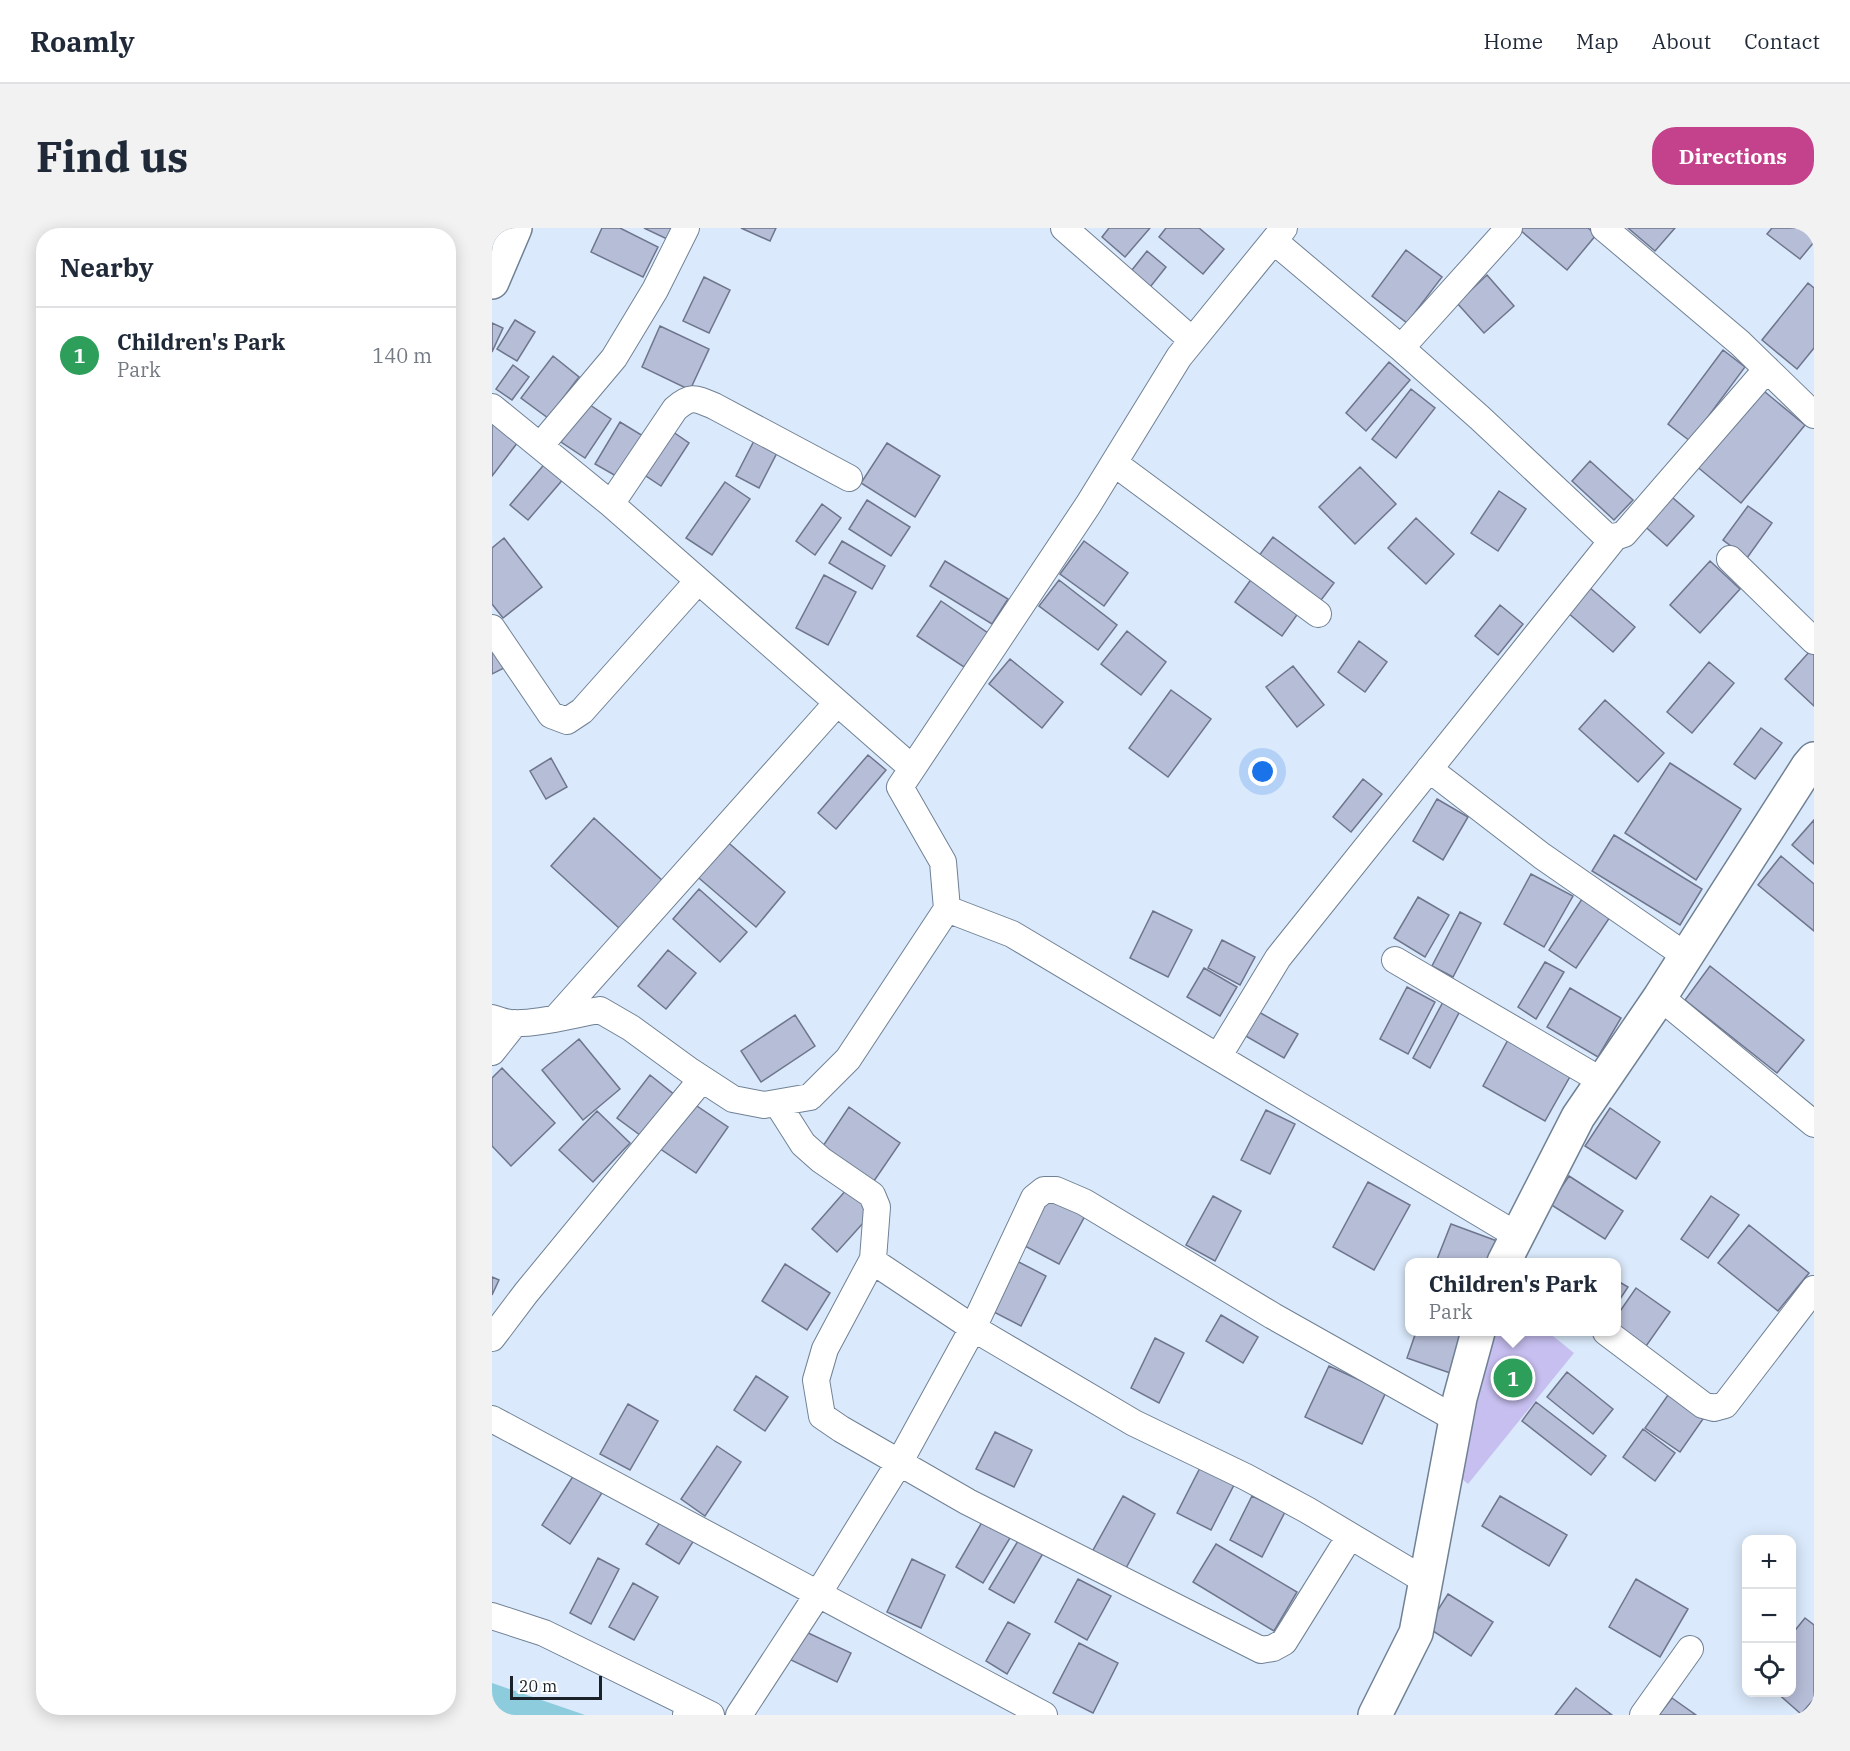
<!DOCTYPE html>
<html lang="en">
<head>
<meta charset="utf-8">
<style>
	:root { --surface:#fff; --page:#f2f2f3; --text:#1f2937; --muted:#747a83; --line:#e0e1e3; --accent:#c3428b }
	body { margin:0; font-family:"IBM Plex Serif",serif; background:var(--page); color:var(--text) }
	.controls { position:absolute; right:18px; bottom:18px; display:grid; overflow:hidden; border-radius:12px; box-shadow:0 3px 15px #0003 }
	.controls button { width:54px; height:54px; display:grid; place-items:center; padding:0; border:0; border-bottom:2px solid var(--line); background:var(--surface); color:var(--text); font:30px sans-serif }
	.scale { position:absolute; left:18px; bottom:15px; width:92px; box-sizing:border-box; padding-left:6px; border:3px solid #1a2129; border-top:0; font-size:16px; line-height:21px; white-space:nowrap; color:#1a2129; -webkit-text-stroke:4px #fff; paint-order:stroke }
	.you { position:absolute; left:771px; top:544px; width:21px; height:21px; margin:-15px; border:4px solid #fff; border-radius:50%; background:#1a73e8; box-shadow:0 0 0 9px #1a73e833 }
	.badge { display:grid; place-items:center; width:39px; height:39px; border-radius:50%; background:var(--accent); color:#fff; font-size:20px; font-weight:700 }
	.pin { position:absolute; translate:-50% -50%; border:3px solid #fff; box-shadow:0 2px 6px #0006 }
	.popup { position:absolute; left:913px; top:1030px; width:216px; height:78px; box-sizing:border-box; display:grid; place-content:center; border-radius:12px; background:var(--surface); filter:drop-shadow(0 2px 4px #0005); font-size:20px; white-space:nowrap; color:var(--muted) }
	.popup b { font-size:22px; color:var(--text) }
	.popup::after { content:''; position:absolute; left:50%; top:100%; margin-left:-12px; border:12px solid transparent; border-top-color:var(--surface) }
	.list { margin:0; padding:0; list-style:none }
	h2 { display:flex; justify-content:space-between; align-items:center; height:78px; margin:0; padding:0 24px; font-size:26px }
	h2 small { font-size:20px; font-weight:400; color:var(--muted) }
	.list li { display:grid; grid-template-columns:39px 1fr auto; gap:18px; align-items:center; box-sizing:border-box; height:96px; padding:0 24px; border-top:2px solid var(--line) }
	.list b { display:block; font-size:22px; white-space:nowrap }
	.list p { margin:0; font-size:20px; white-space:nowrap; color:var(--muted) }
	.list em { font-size:20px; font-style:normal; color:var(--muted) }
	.icon { flex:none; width:33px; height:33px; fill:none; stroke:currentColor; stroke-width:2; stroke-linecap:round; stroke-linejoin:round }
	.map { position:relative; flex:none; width:1322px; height:1487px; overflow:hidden; border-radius:24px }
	header { display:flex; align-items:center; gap:36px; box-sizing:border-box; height:84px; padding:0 30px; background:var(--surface); border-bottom:2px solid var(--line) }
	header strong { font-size:28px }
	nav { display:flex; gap:33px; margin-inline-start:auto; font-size:21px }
	.intro { display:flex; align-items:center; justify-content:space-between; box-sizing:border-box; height:144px; padding:0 36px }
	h1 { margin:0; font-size:42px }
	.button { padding:15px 27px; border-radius:24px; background:var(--accent); color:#fff; font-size:21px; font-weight:700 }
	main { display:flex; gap:36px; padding:0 36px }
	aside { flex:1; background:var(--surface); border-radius:24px; box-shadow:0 3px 15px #0003 }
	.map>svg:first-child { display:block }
</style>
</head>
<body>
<header>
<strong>Roamly</strong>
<nav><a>Home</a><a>Map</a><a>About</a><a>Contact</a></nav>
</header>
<div class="intro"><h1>Find us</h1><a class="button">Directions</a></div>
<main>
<aside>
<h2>Nearby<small></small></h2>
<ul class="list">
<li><span class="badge" style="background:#2e9e5b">1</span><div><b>Children's Park</b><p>Park</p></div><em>140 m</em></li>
</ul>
</aside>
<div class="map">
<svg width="1322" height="1487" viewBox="0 0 1322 1487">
	<rect width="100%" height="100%" fill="#dae9fb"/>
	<path fill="#c6bff0" d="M 993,1104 L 1056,1104 L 1082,1125 L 976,1256 L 963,1245 Z"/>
	<path fill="#8cccdc" d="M 0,1455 L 93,1487 L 0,1487 Z"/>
	<path fill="#b6bdd7" stroke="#6e758d" stroke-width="1.5" d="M 110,0 L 128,0 L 166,19 L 151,49 L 99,24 Z
		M 152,0 L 180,0 L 175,11 Z
		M 249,0 L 284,0 L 278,13 Z
		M 617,0 L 658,0 L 633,29 L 610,9 Z
		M 674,0 L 707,0 L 732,21 L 711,46 L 667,9 Z
		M 1030,0 L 1096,0 L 1104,7 L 1075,42 L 1028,2 Z
		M 1136,0 L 1183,0 L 1163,23 Z
		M 1280,0 L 1322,0 L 1322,14 L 1308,31 L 1275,6 Z
		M 914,22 L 950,49 L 915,95 L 880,68 Z
		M 655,23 L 674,39 L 655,63 L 636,47 Z
		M 995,47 L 1022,78 L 992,105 L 965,75 Z
		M 212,49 L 238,62 L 217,105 L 191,93 Z
		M 1316,55 L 1322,60 L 1322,120 L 1305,141 L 1270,112 Z
		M 23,92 L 43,104 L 25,133 L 5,121 Z
		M 0,95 L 11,100 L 0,124 Z
		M 168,98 L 217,121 L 198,162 L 150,139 Z
		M 1231,122 L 1253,139 L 1198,213 L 1176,196 Z
		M 61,128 L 87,149 L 56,190 L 29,170 Z
		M 897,134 L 918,152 L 874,203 L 854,185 Z
		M 21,137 L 37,149 L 20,172 L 4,161 Z
		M 1267,159 L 1313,197 L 1249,275 L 1203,237 Z
		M 919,161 L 943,180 L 904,230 L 880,211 Z
		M 95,175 L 119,191 L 93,230 L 69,214 Z
		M 0,193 L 26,214 L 0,248 Z
		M 128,194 L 156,211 L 131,252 L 103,236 Z
		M 174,199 L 197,215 L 169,258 L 145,242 Z
		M 265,207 L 288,219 L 267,260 L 244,248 Z
		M 395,215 L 448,248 L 423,289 L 369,255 Z
		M 55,233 L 73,249 L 36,292 L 18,277 Z
		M 1098,233 L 1141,272 L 1122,292 L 1080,253 Z
		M 868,239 L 904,276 L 863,316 L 827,279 Z
		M 233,254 L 258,271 L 220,327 L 194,310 Z
		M 1007,263 L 1034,281 L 1006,323 L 979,305 Z
		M 1174,264 L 1202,288 L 1175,318 L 1148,294 Z
		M 375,272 L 418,299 L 399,328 L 357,301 Z
		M 330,276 L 349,290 L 323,327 L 304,313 Z
		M 1256,278 L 1280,295 L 1255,330 L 1231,312 Z
		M 924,290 L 962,326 L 934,356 L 896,320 Z
		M 781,309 L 842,355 L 823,380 L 763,333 Z
		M 12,310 L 50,359 L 11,390 L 0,376 L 0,320 Z
		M 350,313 L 393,338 L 380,361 L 337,335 Z
		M 592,313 L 636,345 L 612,378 L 568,346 Z
		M 453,333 L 516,371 L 500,396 L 438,358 Z
		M 1218,333 L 1248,361 L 1208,405 L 1178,377 Z
		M 332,347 L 364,364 L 336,417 L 304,400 Z
		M 760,350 L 807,384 L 790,408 L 743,374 Z
		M 567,352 L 625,397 L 606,422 L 547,378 Z
		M 1097,359 L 1143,399 L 1121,424 L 1075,384 Z
		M 449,373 L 496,405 L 472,439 L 425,408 Z
		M 1008,377 L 1031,396 L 1006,427 L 983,408 Z
		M 635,403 L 674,434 L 649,467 L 609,436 Z
		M 0,411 L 14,439 L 0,446 Z
		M 867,413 L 895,434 L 873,464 L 846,444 Z
		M 1318,423 L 1322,427 L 1322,478 L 1293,451 Z
		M 518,431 L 571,474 L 550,500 L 497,456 Z
		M 1217,434 L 1242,455 L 1200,505 L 1175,484 Z
		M 801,438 L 832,477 L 805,499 L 774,459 Z
		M 679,462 L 719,491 L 676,549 L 637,520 Z
		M 1113,472 L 1172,525 L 1146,554 L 1087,501 Z
		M 1269,500 L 1290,515 L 1263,551 L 1242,536 Z
		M 376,527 L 394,542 L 344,601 L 326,585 Z
		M 59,530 L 75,559 L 54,571 L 38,543 Z
		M 1178,535 L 1249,581 L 1204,652 L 1133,605 Z
		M 871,551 L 890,566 L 859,604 L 841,589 Z
		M 945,571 L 976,589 L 951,632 L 921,613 Z
		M 102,590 L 171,653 L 127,700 L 59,638 Z
		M 1322,592 L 1322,636 L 1300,617 Z
		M 1122,607 L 1210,661 L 1188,697 L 1100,643 Z
		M 231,610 L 293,664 L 264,699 L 201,645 Z
		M 1289,628 L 1322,656 L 1322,703 L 1266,657 Z
		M 1039,646 L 1081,668 L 1052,719 L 1012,696 Z
		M 207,661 L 255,704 L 228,734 L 181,691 Z
		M 926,669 L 957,687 L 933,729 L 902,710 Z
		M 1090,671 L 1118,689 L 1084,740 L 1057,722 Z
		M 661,683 L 700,702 L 676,749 L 638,730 Z
		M 968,684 L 989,695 L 961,749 L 940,738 Z
		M 730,712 L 763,729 L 748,757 L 716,740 Z
		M 176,722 L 204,745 L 174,781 L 146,758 Z
		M 1053,734 L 1072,744 L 1044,791 L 1026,779 Z
		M 1218,738 L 1312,812 L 1285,845 L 1193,772 Z
		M 712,740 L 745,759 L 728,788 L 695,769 Z
		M 915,759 L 943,774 L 916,826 L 888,811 Z
		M 1078,760 L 1129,790 L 1106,829 L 1055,799 Z
		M 951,774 L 968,783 L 938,840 L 921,830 Z
		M 765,783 L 806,806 L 792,830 L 752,807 Z
		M 303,787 L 323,818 L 269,854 L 249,823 Z
		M 1017,810 L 1080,845 L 1053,893 L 991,858 Z
		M 87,811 L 128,861 L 91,892 L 50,842 Z
		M 10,840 L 63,895 L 19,938 L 0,918 L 0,850 Z
		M 158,847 L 184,868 L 152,910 L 125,890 Z
		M 199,874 L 236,899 L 204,945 L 167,920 Z
		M 357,879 L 408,915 L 382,953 L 331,918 Z
		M 1118,880 L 1168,914 L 1144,951 L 1093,918 Z
		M 774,882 L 803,896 L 778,946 L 749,932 Z
		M 105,883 L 138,915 L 101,954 L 67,922 Z
		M 1077,948 L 1131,983 L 1113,1011 L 1058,976 Z
		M 876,954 L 918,977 L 882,1042 L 841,1019 Z
		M 355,961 L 381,984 L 345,1024 L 320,1001 Z
		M 555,966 L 594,986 L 567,1036 L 529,1016 Z
		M 721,968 L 749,983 L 723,1033 L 694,1017 Z
		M 1219,968 L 1247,987 L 1216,1030 L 1189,1011 Z
		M 959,996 L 1005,1013 L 997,1034 L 944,1034 Z
		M 1257,997 L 1317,1045 L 1286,1083 L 1226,1035 Z
		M 519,1030 L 554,1048 L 529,1098 L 494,1080 Z
		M 293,1036 L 338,1065 L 315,1102 L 270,1073 Z
		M 0,1049 L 7,1052 L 0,1067 Z
		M 1124,1052 L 1136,1059 L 1124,1077 Z
		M 1144,1060 L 1178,1084 L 1152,1121 L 1124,1102 L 1124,1089 Z
		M 729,1087 L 766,1109 L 751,1135 L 714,1113 Z
		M 924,1104 L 970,1104 L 961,1146 L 915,1130 Z
		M 663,1110 L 692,1125 L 667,1175 L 639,1160 Z
		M 837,1138 L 894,1164 L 870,1216 L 813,1189 Z
		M 1075,1144 L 1121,1181 L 1101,1206 L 1055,1169 Z
		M 264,1148 L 296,1169 L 273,1203 L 242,1182 Z
		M 1176,1167 L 1211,1191 L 1188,1224 L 1153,1200 Z
		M 1044,1174 L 1114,1228 L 1099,1247 L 1030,1193 Z
		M 136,1176 L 166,1193 L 138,1242 L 108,1226 Z
		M 1151,1201 L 1183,1225 L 1163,1253 L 1131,1229 Z
		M 503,1204 L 540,1222 L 522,1259 L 484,1241 Z
		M 225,1218 L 249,1234 L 213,1288 L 189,1271 Z
		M 710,1236 L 744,1253 L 719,1302 L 685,1285 Z
		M 85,1242 L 113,1260 L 78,1316 L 50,1297 Z
		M 631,1268 L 663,1286 L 633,1342 L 600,1324 Z
		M 760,1268 L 793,1284 L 770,1329 L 738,1312 Z
		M 1008,1268 L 1075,1307 L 1057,1338 L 990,1298 Z
		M 172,1288 L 204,1309 L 187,1336 L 154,1316 Z
		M 493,1289 L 521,1305 L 491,1355 L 464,1339 Z
		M 529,1308 L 553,1322 L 522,1375 L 497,1361 Z
		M 724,1316 L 805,1364 L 782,1403 L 701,1354 Z
		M 106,1330 L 127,1341 L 99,1396 L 78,1385 Z
		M 420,1331 L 453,1347 L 429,1400 L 395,1384 Z
		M 586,1351 L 619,1368 L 595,1412 L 563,1394 Z
		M 1144,1351 L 1196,1381 L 1168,1429 L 1117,1399 Z
		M 141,1355 L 166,1369 L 142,1412 L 117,1399 Z
		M 956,1366 L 1001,1394 L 979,1428 L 935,1399 Z
		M 1313,1390 L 1322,1397 L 1322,1471 L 1309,1486 L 1284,1464 L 1300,1464 L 1300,1406 Z
		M 516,1394 L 538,1406 L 515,1446 L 494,1433 Z
		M 312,1403 L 359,1425 L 345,1454 L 299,1432 Z
		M 587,1415 L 626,1435 L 601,1485 L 561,1465 Z
		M 1084,1460 L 1120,1487 L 1063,1487 Z
		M 1180,1470 L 1204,1487 L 1167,1487 Z"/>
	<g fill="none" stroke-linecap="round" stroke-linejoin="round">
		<defs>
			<path id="minor" d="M 572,0 L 700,112
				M 1112,0 L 1248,115 L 1322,187
				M 782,13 L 909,120 L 988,190 L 1114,308 L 1123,309 L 1132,306 L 1275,141
				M 909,120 L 1017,0
				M 0,179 L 119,276 L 420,540
				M 48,218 L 122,130 L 163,62 L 194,0
				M 622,235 L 826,386
				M 119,276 L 183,181 C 199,167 203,170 222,178 L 357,250
				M 1238,331 L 1322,413
				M 0,400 L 59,487 L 75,493 L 90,483 L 206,353
				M 937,541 L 1050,628 L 1194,728
				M 455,681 L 520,706 L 1026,1008
				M 903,732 L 1110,853
				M 1168,769 L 1322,896
				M 65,789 L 345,475
				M 0,790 C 6,792 12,794 18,795 C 44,797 82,786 108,782 L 139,800 L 198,843 L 241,871 L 272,877 L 318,869 L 356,831 L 455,681 L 451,634 L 408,559 L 596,277 L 687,129 L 792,0
				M 0,824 L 23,795
				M 726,829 L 786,730 L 1123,309
				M 285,875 L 311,916 L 329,932 L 380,967 L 385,979 L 381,1031 L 385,1036 L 481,1100 L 642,1195 L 754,1249 L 815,1282 L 934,1353
				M 381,1031 L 333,1121 L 324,1152 L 330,1188 L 349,1201 L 476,1274 L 769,1422 L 781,1420 L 792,1414 L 858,1308
				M 1114,1104 L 1211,1177 L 1222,1180 L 1233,1177 L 1322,1061
				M 0,1110 L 34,1065 L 210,851
				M 0,1191 L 552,1487
				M 0,1388 L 52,1405 L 197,1476 L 194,1487
				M 197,1476 L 219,1487
				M 247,1487 L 326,1366 L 407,1235 L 481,1100 L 542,970 L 552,962 L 564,962 L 592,974 L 781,1088 L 964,1191
				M 1151,1487 L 1198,1421"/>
			<path id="tertiary" d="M 0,54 L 23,0
				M 1012,1034 L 1086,889 L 1168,769 L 1316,538 L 1322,531
				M 883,1487 L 924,1405 L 968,1170 L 986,1104"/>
		</defs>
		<use href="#minor" stroke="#708195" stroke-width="28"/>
		<use href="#tertiary" stroke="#708195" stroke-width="36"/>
		<use href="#minor" stroke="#fff" stroke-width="26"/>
		<use href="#tertiary" stroke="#fff" stroke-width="33"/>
	</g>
</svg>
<div class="controls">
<button>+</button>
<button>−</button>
<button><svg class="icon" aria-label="locate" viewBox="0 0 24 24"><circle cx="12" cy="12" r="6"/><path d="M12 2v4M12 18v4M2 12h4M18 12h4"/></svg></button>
</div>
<div class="scale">20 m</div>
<div class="you"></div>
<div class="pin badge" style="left:1021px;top:1150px;background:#2e9e5b">1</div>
<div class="popup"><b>Children's Park</b>Park</div>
</div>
</main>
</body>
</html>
